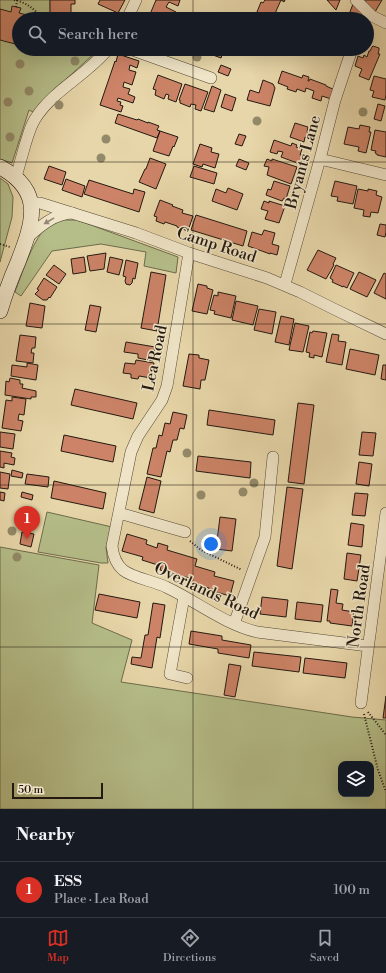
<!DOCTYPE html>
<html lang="en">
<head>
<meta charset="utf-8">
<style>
	:root { --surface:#171b24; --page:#20242c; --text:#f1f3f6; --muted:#9ea1a6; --line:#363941; --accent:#d93025 }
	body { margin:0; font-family:"Libre Bodoni",serif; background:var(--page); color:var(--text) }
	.controls { position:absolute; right:12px; bottom:12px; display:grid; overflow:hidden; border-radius:8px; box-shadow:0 4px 16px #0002 }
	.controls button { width:36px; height:36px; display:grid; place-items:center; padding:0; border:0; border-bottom:1px solid var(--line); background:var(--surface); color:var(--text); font:20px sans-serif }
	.scale { position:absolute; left:12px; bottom:10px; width:91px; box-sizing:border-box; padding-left:4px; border:2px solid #231910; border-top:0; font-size:11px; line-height:14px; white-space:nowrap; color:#231910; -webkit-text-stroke:3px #efe4c7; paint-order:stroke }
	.you { position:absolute; left:211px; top:544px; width:14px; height:14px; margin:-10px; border:3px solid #fff; border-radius:50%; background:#1a73e8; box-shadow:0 0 0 6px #1a73e833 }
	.badge { display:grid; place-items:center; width:26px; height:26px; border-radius:50%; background:var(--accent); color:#fff; font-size:13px; font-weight:700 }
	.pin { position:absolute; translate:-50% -33px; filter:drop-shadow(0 1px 2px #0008) }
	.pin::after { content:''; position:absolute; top:21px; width:14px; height:12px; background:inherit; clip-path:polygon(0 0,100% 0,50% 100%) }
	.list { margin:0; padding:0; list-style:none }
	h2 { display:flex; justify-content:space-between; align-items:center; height:52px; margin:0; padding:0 16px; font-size:17px }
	h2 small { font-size:13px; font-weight:400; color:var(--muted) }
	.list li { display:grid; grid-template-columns:26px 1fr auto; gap:12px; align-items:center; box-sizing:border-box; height:56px; padding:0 16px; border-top:1px solid var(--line) }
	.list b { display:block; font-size:15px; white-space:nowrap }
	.list p { margin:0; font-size:13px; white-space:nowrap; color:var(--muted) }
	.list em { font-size:13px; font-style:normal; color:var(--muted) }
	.icon { flex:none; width:22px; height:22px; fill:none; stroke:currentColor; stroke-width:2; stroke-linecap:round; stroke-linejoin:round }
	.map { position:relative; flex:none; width:386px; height:809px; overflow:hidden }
	.search { position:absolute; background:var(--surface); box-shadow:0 4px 16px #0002; left:12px; right:12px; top:12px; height:44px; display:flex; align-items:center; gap:10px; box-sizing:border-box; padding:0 14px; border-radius:22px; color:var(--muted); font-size:15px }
	.sheet { height:108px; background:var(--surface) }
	nav { display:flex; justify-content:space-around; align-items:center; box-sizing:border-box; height:56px; border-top:1px solid var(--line); background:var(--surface); font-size:11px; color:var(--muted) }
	nav a { display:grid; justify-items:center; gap:2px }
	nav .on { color:var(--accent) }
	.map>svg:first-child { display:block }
</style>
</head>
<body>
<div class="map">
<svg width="386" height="809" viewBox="0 0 386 809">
	<rect width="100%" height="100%" fill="#e7d6a9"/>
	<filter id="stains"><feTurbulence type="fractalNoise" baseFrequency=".005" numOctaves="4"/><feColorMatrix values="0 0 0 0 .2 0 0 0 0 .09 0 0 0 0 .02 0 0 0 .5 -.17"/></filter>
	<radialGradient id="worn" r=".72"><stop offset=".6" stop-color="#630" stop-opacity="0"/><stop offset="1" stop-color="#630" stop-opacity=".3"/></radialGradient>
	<path fill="#b5be89" stroke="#6c6c4c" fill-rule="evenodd" d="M 0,0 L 50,0 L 50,19 L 19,19 L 19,49 L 89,49 L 96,52 L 41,102 L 33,112 L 29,110 L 12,163 L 0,159 Z
		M 0,178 L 8,184 L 13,197 L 12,217 L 0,262 Z
		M 65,220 L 76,220 L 91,225 L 178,257 L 176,273 L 144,266 L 146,252 L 101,244 L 52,251 L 21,296 L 15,292 C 21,276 33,240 45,229 C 51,224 58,222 65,220 Z
		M 47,512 L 112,527 L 106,547 L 108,563 L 101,563 L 38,552 Z
		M 0,547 L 99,565 L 92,623 L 132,640 L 121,682 L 352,717 L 386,720 L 386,809 L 0,809 ZM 341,764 L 371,764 L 371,794 L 341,794 Z"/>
	<path fill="#cc8367" stroke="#231910" d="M 50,0 L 75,0 L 75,4 L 71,4 L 71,15 L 66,15 L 66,19 L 50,19 Z
		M 100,0 L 125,0 L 118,13 L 98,4 Z
		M 156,0 L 180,0 L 178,6 L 169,2 L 166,7 L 176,12 L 173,19 L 164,19 L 162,18 L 162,19 L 148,19 Z
		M 265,0 L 285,0 L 284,2 L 281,0 L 273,18 L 257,12 L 261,2 L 263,3 Z
		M 327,0 L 340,0 L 336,10 Z
		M 360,0 L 382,0 L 375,12 Z
		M 353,4 L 362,13 L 359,19 L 342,19 L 343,16 L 348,17 Z
		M 12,6 L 21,8 L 19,13 L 27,15 L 26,19 L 19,19 L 19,45 L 0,40 L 0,9 L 11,12 Z
		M 373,46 L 379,48 L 379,50 L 378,54 L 380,54 L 369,80 L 359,76 L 362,69 L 355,66 L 358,56 L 363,58 L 364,55 L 367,57 L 369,51 L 370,51 L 372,47 Z
		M 197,49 L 224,49 L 221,58 Z
		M 329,49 L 341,49 L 340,53 Z
		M 118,54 L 139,61 L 137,68 L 130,65 L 129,70 L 136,72 L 132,85 L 124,82 L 123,87 L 130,89 L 128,94 L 135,97 L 133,103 L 118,98 L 117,101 L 121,102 L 120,105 L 123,106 L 121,112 L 100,105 L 115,61 L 116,62 Z
		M 221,65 L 231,69 L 228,76 L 218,72 Z
		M 282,71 L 302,78 L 303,75 L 309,77 L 308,81 L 309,81 L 310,79 L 326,85 L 326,86 L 335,90 L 331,99 L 322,96 L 321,101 L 312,98 L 314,91 L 306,88 L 305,92 L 297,89 L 296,92 L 287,89 L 288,87 L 278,83 Z
		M 158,75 L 182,84 L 176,102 L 168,99 L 169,95 L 166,94 L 164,99 L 155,95 L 156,90 L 153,89 Z
		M 374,76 L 386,79 L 386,95 L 385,100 L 372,97 L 374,91 L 370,90 Z
		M 263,80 L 273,84 L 275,88 L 270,106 L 247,100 L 250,90 L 259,93 Z
		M 185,84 L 208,92 L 201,111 L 195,109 L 196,105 L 191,104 L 190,107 L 180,103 L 180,100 L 179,100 Z
		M 212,86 L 221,90 L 214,112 L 204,109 Z
		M 225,94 L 236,98 L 232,111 L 221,107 Z
		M 378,104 L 385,106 L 381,121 L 374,119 Z
		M 118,114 L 137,120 L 138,119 L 148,123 L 148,122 L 159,126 L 157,130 L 160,131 L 157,138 L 115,123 Z
		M 295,123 L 308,127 L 307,132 L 309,133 L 307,138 L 305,137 L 304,142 L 290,137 Z
		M 360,125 L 370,127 L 369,132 L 371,132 L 366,153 L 358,151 L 359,147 L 344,144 L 348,127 L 359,129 Z
		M 375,130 L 386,132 L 386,157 L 377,155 L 377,154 L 375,153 L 376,151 L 371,150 Z
		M 160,131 L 178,137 L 174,147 L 173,146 L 169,156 L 153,151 Z
		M 239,134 L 246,136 L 242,146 L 235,144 Z
		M 274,140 L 291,146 L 292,143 L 297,145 L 296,147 L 302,149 L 300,155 L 303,155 L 300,164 L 281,157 L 283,152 L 278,151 L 277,154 L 270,152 Z
		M 200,144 L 212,148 L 211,152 L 219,154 L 215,168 L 203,164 L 202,167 L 193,164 Z
		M 150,158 L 166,164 L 156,189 L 139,182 L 145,169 L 146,169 Z
		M 239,159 L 249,163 L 246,170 L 236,166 Z
		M 267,159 L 272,161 L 272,159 L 297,167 L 291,184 L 267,175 L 269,167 L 264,166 Z
		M 49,166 L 66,172 L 62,185 L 44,179 Z
		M 194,166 L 217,173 L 214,184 L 190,177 Z
		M 66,179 L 85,186 L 82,197 L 62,190 Z
		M 89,180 L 133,194 L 134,189 L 145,192 L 139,212 L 84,194 Z
		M 274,181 L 290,186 L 286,199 L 284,198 L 282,201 L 266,195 L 268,189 L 271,190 Z
		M 335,181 L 357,186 L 353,204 L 337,201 L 338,197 L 331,196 Z
		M 228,188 L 243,194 L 237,210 L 212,201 L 216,189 L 226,193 Z
		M 358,189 L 368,191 L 368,189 L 377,191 L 376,195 L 382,197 L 378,213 L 371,212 L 370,217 L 363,216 L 364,210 L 354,208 Z
		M 160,200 L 173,205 L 172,206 L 183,210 L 182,213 L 193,216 L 188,231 L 177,227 L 177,226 L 165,222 L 164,224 L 156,221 L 157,217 L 154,216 Z
		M 264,201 L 269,203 L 269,201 L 285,206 L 279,223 L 265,219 L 268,211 L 261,209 Z
		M 196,215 L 247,231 L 243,246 L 191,230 Z
		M 380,224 L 386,225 L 386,232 L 385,237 L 377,235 Z
		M 264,230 L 275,233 L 272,244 L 279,246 L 277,255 L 270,253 L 270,254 L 248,246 L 252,232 L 262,235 Z
		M 318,250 L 336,258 L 333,264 L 334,265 L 326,279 L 307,270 Z
		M 106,253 L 104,269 L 90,271 L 87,256 Z
		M 84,257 L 86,272 L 73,274 L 71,259 Z
		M 110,257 L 123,260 L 119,275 L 107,272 Z
		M 126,260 L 138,263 L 135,279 L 133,278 L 132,283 L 130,285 L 126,284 L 125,281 L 126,277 L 123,276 Z
		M 54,265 L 66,274 L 59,284 L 46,275 Z
		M 336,265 L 354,273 L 347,288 L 343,286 L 343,287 L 332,282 L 333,280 L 330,278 Z
		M 151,272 L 166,275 L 157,331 L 141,328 Z
		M 359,272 L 376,280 L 367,297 L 350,289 Z
		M 384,273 L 386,274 L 386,299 L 374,293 Z
		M 44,278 L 57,287 L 50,298 L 49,297 L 47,300 L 43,300 L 35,294 L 39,290 L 37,289 Z
		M 198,284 L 207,286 L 207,288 L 213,290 L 207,314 L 192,311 Z
		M 218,292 L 236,296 L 231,318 L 214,314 L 215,311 L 210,310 L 214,295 L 218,296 Z
		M 236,301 L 258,306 L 253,325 L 232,320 Z
		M 30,303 L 45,306 L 42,328 L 26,326 Z
		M 90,305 L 101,307 L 96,332 L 85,330 Z
		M 259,309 L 276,312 L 272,334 L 254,330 Z
		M 281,316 L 294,319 L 289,345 L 275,342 Z
		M 295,323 L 309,326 L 303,352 L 289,350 Z
		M 313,331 L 327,333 L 322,357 L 314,355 L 314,358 L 309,357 L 310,353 L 306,352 L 310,332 L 312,333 Z
		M 332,334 L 339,335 L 338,341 L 346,342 L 342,365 L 326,362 Z
		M 20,335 L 36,337 L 35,348 L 32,348 L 31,353 L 34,353 L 33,363 L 16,361 Z
		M 126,342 L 155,347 L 153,361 L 138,358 L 138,354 L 124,352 Z
		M 350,349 L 379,355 L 375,375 L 346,369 Z
		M 189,354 L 199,355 L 199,358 L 209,360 L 205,380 L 201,380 L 200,389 L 183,386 Z
		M 136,360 L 154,363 L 153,367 L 157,368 L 156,373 L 152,373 L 151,378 L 139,376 L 138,379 L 131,378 L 131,374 L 123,373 L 125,363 L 135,364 Z
		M 27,363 L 38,365 L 36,380 L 11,376 L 12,365 L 27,367 Z
		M 383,365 L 386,365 L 386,380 L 381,379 Z
		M 10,378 L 20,380 L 20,384 L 23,384 L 22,388 L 36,391 L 36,397 L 31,397 L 31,399 L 5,395 L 6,381 L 9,382 Z
		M 75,389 L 137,403 L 133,419 L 71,405 Z
		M 12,397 L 26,399 L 24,415 L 19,414 L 18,420 L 23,421 L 21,431 L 2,428 L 6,400 L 12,401 Z
		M 298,403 L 314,405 L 304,484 L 288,482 Z
		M 209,410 L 275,420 L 273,435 L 207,425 Z
		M 173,412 L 187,415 L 184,429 L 180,428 L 177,440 L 173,440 L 170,452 L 167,451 L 161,477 L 147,474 L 153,448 L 156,448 L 159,435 L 162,436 L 165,423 L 170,424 Z
		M 0,432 L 15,434 L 13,449 L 0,447 Z
		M 362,432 L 376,433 L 373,456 L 359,455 Z
		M 64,435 L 116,446 L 113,462 L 61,451 Z
		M 0,451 L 12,453 L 11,457 L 15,458 L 14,465 L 4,463 L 4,468 L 0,467 Z
		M 198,456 L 251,462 L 250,478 L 196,471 Z
		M 359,462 L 372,464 L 369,486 L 356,484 Z
		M 12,470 L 23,473 L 22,478 L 11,476 Z
		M 0,472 L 10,474 L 8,489 L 0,488 Z
		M 27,474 L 49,477 L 48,487 L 25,484 Z
		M 147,477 L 161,481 L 154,513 L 139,509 Z
		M 54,481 L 106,493 L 103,509 L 51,498 Z
		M 287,487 L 303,489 L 292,569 L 277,566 Z
		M 0,492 L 5,493 L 4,501 L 0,500 Z
		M 22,492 L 33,495 L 32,500 L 21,497 Z
		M 355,493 L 368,494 L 365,516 L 352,515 Z
		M 220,517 L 236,519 L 232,551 L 216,549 Z
		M 351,523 L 364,525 L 362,547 L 348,545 Z
		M 22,532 L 34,534 L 31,547 L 20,544 Z
		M 127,534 L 147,540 L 146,544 L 157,548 L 158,543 L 168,546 L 167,550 L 197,559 L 195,566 L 215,572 L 214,576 L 234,581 L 230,596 L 209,590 L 209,588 L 189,582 L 189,578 L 160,570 L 161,566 L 142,560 L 143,557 L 122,551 Z
		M 347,553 L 361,555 L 357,581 L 344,579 Z
		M 331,589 L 338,590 L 336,603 L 343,604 L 342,610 L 354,612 L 352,626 L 330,623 L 330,621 L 327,621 Z
		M 99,594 L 140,602 L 137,618 L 95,610 Z
		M 262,597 L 288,600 L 286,617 L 260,614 Z
		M 297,602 L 323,605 L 321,622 L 295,619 Z
		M 153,603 L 165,605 L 160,638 L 157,637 L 152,668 L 131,664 L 132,657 L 141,658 L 145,635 L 148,635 Z
		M 191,631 L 222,636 L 222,640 L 251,645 L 249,658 L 218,653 L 218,649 L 189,644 Z
		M 254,652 L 301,657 L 299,672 L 252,666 Z
		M 305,658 L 347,663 L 345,678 L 303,673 Z
		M 229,664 L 241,666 L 235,697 L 224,695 Z
		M 386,696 L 386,718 L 383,718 Z"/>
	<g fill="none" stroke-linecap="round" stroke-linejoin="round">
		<defs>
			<path id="street" d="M 356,0 L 372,16 L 386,23
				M 127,19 L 136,0
				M 130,49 L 211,78
				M 320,159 L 386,175
				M 16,177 C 19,166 22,156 25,145 C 28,136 30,127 35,119 C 53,90 87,75 108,49
				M 31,203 L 40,203 L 136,233 L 189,253 L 267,278 L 300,292 L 334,309 L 386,334
				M 27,238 C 39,227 55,213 73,213
				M 189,253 L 167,386 L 162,400 L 138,436 L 131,452 L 112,546 C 113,555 116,564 123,570 C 133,578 154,581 166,587 C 196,601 224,624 257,632 L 368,646
				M 285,284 L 320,159 L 335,100 L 352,49
				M 119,513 L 185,532
				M 184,597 L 170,674 L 187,678
				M 234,624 L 265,537 L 273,457
				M 361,703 L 386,513"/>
			<path id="secondary" d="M 0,167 C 45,191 33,223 18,262 C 11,278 5,294 0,311"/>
		</defs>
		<use href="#street" stroke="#544836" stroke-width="12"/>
		<use href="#secondary" stroke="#231910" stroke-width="16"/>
		<path stroke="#231910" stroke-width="2" stroke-dasharray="1 2" stroke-linecap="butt" d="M 14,0 C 26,2 36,10 42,19
			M 16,7 L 17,0
			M 0,244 L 10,247
			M 190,541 L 201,550 L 242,570
			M 368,712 L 386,735
			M 364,714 L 378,770 L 386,792"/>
		<use href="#street" stroke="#efe4c7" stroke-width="11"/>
		<use href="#secondary" stroke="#efe4c7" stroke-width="15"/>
	</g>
	<g fill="#938a69">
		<circle cx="197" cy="57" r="4.5"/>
		<circle cx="75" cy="61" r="4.5"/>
		<circle cx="20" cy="64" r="4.5"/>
		<circle cx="29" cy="91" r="4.5"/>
		<circle cx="8" cy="102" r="4.5"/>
		<circle cx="59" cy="105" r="4.5"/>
		<circle cx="363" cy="112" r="4.5"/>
		<circle cx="257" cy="121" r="4.5"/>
		<circle cx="10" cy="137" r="4.5"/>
		<circle cx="106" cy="139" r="4.5"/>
		<circle cx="101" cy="158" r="4.5"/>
		<circle cx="187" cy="453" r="4.5"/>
		<circle cx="254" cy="483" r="4.5"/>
		<circle cx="243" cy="492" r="4.5"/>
		<circle cx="201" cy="495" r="4.5"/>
		<circle cx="12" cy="531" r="4.5"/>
		<circle cx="17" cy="557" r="4.5"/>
	</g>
	<defs><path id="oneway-solid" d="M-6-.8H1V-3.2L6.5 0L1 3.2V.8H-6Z"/></defs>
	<use fill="#938975" href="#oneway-solid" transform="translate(49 221) rotate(149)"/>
	<path fill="none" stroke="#231910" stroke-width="1" stroke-opacity="0.55" d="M 193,0 L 193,19M 193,49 L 193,809M 0,162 L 386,162M 0,324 L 386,324M 0,485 L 386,485M 0,647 L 386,647"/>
	<g text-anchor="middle" stroke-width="3" stroke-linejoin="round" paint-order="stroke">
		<g font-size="16" fill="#231910" stroke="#efe4c7">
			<text transform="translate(302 162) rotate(-75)" y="6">Bryants Lane</text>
			<text transform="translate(217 244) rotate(18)" y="6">Camp Road</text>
			<text transform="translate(154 358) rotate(-78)" y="6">Lea Road</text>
			<text transform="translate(207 590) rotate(25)" y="6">Overlands Road</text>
			<text transform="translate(358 606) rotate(-82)" y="6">North Road</text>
		</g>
	</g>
	<rect width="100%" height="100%" filter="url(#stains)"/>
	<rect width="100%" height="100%" fill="url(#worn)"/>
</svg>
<div class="controls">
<button><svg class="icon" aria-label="layers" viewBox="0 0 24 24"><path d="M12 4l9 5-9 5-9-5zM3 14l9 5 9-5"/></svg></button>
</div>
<div class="scale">50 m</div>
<div class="you"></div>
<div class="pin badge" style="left:27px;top:539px">1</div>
<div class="search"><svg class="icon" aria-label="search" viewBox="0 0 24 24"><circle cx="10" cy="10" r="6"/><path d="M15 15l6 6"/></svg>Search here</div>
</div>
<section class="sheet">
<h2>Nearby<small></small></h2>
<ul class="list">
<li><span class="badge">1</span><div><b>ESS</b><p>Place · Lea Road</p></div><em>100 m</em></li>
</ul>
</section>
<nav>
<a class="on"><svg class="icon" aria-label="map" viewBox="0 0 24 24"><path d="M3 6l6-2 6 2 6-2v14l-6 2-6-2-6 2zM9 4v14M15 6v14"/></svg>Map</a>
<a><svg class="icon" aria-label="directions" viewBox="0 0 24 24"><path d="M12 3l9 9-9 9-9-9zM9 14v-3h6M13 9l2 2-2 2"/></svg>Directions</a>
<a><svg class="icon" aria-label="saved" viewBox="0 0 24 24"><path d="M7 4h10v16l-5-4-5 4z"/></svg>Saved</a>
</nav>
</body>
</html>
